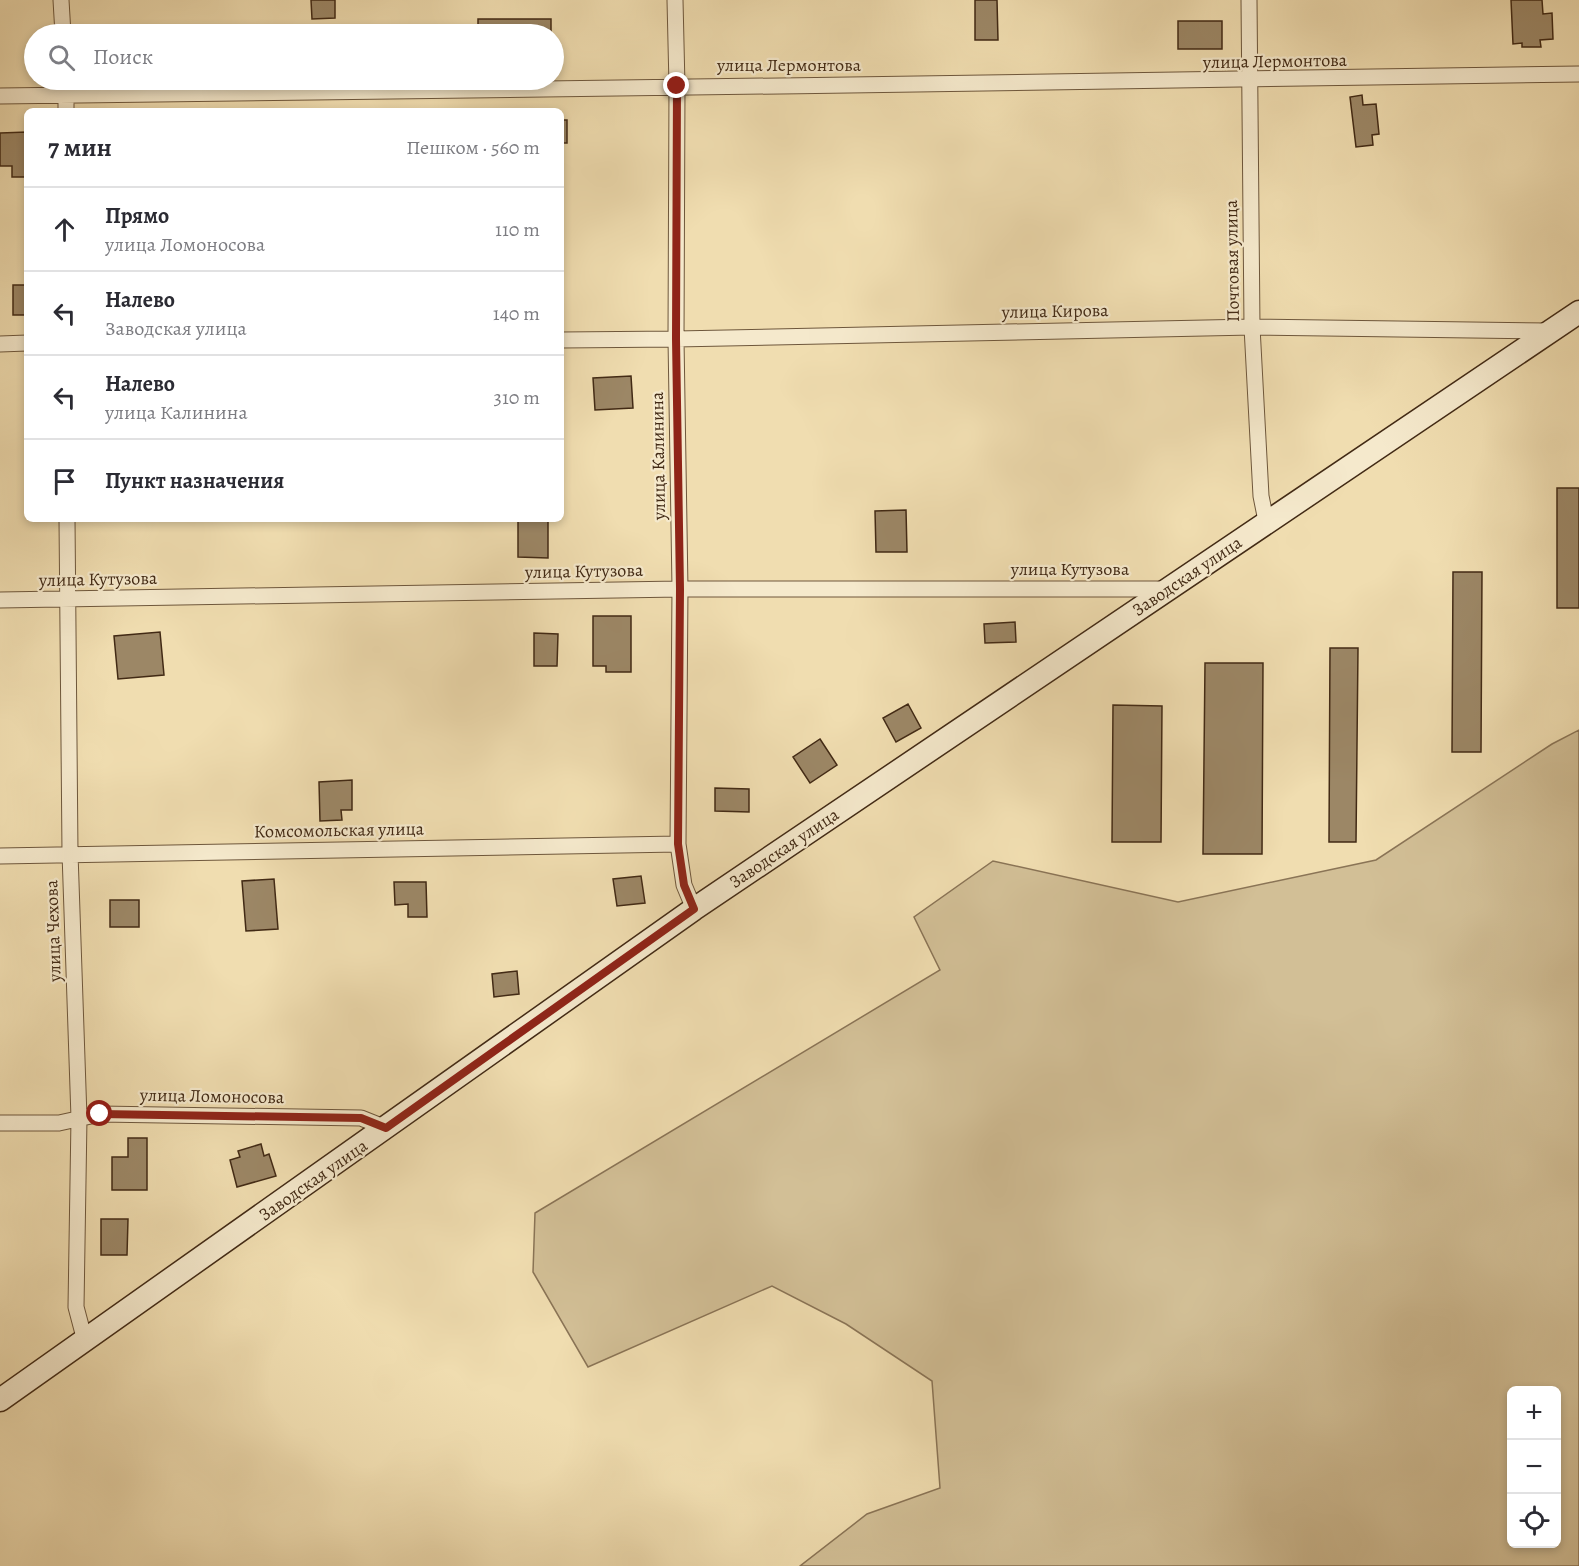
<!DOCTYPE html>
<html lang="ru">
<head>
<meta charset="utf-8">
<style>
	:root { --surface:#fff; --page:#f7f7f7; --text:#2b2b33; --muted:#7c7c81; --line:#e1e1e2 }
	body { margin:0; font-family:Alegreya,serif; background:var(--page); color:var(--text) }
	.controls { position:absolute; right:18px; bottom:18px; display:grid; overflow:hidden; border-radius:9px; box-shadow:0 3px 9px #0003 }
	.controls button { width:54px; height:54px; display:grid; place-items:center; padding:0; border:0; border-bottom:2px solid var(--line); background:var(--surface); color:var(--text); font:30px sans-serif }
	.stop { position:absolute; width:18px; height:18px; margin:-14px; border:4px solid #8f2418; border-radius:50%; background:#fff }
	.stop.end { background:#8f2418; border-color:#fff; box-shadow:0 2px 6px #0008 }
	.list { margin:0; padding:0; list-style:none }
	h2 { display:flex; justify-content:space-between; align-items:center; height:78px; margin:0; padding:0 24px; font-size:26px }
	h2 small { font-size:20px; font-weight:400; color:var(--muted) }
	.list li { display:grid; grid-template-columns:39px 1fr auto; gap:18px; align-items:center; box-sizing:border-box; height:84px; padding:0 24px; border-top:2px solid var(--line) }
	.list b { display:block; font-size:22px; white-space:nowrap }
	.list p { margin:0; font-size:20px; white-space:nowrap; color:var(--muted) }
	.list em { font-size:20px; font-style:normal; color:var(--muted) }
	.icon { flex:none; width:33px; height:33px; fill:none; stroke:currentColor; stroke-width:2; stroke-linecap:round; stroke-linejoin:round }
	.map { position:relative; flex:none; width:1579px; height:1566px; overflow:hidden }
	.search { position:absolute; background:var(--surface); box-shadow:0 3px 9px #0003; left:24px; top:24px; width:540px; height:66px; display:flex; align-items:center; gap:15px; box-sizing:border-box; padding:0 21px; border-radius:33px; color:var(--muted); font-size:22px }
	.panel { position:absolute; background:var(--surface); box-shadow:0 3px 9px #0003; left:24px; top:108px; width:540px; height:414px; border-radius:9px }
	.map>svg:first-child { display:block }
</style>
</head>
<body>
<div class="map">
<svg width="1579" height="1566" viewBox="0 0 1579 1566">
	<rect width="100%" height="100%" fill="#f0ddb0"/>
	<filter id="stains"><feTurbulence type="fractalNoise" baseFrequency=".00333" numOctaves="4"/><feColorMatrix values="0 0 0 0 .2 0 0 0 0 .09 0 0 0 0 .02 0 0 0 .5 -.17"/></filter>
	<radialGradient id="worn" r=".72"><stop offset=".6" stop-color="#630" stop-opacity="0"/><stop offset="1" stop-color="#630" stop-opacity=".3"/></radialGradient>
	<path fill="#d2bf96" stroke="#8a7456" stroke-width="1.5" fill-rule="evenodd" d="M 1579,730 L 1579,1566 L 800,1566 L 867,1514 L 940,1488 L 932,1381 L 846,1324 L 772,1286 L 588,1367 L 533,1272 L 535,1213 L 940,970 L 914,917 L 993,861 L 1178,902 L 1376,860 L 1552,744 ZM 1512,1390 L 1556,1390 L 1556,1544 L 1512,1544 Z"/>
	<path fill="#9c8766" stroke="#422a15" stroke-width="1.5" d="M 311,0 L 335,0 L 335,18 L 312,19 Z
		M 975,0 L 997,0 L 998,40 L 975,40 Z
		M 1511,0 L 1542,0 L 1543,14 L 1552,13 L 1553,39 L 1540,40 L 1541,47 L 1522,47 L 1522,43 L 1513,44 Z
		M 478,19 L 551,19 L 551,34 L 478,34 Z
		M 1178,21 L 1222,21 L 1222,49 L 1178,49 Z
		M 276,29 L 277,34 L 235,34 L 235,31 Z
		M 1362,95 L 1363,105 L 1376,104 L 1379,134 L 1372,135 L 1373,145 L 1356,147 L 1350,97 Z
		M 561,120 L 567,120 L 567,143 L 561,143 Z
		M 27,132 L 27,177 L 12,177 L 12,166 L 0,166 L 0,133 Z
		M 13,285 L 27,285 L 27,315 L 13,315 Z
		M 631,376 L 633,408 L 595,410 L 593,378 Z
		M 1557,488 L 1579,488 L 1579,608 L 1557,608 Z
		M 906,510 L 907,552 L 876,552 L 875,511 Z
		M 518,519 L 548,519 L 548,558 L 518,557 Z
		M 1453,572 L 1482,572 L 1481,752 L 1452,752 Z
		M 593,616 L 631,616 L 631,672 L 606,672 L 606,666 L 593,666 Z
		M 1015,622 L 1016,642 L 985,643 L 984,624 Z
		M 160,632 L 164,675 L 118,679 L 114,636 Z
		M 534,633 L 558,634 L 557,666 L 534,666 Z
		M 1330,648 L 1358,648 L 1356,842 L 1329,842 Z
		M 1205,663 L 1263,663 L 1262,854 L 1203,854 Z
		M 908,704 L 921,728 L 896,742 L 883,718 Z
		M 1113,705 L 1162,706 L 1161,842 L 1112,842 Z
		M 820,739 L 837,765 L 810,783 L 793,757 Z
		M 352,780 L 352,810 L 341,810 L 342,820 L 320,821 L 319,782 Z
		M 715,788 L 749,789 L 749,812 L 715,811 Z
		M 641,876 L 645,903 L 617,906 L 613,879 Z
		M 274,879 L 278,929 L 246,931 L 242,881 Z
		M 394,882 L 426,882 L 427,917 L 408,917 L 408,904 L 395,905 Z
		M 110,900 L 139,900 L 139,927 L 110,927 Z
		M 517,971 L 519,994 L 494,997 L 492,974 Z
		M 128,1138 L 147,1138 L 147,1190 L 112,1190 L 112,1157 L 128,1157 Z
		M 261,1144 L 264,1156 L 269,1154 L 276,1176 L 237,1187 L 230,1160 L 240,1157 L 238,1151 Z
		M 101,1219 L 128,1219 L 127,1255 L 101,1255 Z"/>
	<g fill="none" stroke-linecap="round" stroke-linejoin="round">
		<defs>
			<path id="street" d="M 61,0 L 63,34
				M 675,0 L 677,86 L 676,339 L 680,589 L 678,844 L 684,885 L 694,909
				M 1249,0 L 1252,327 L 1261,496 L 1266,521
				M 66,80 L 66,111
				M 0,96 C 526,86 1053,86 1579,74
				M 561,340 L 676,339 L 1252,327 L 1550,331
				M 0,344 L 27,343
				M 67,519 L 70,853 L 79,1118 L 76,1307 L 85,1341
				M 0,600 L 680,589 L 1167,589
				M 0,856 L 678,844
				M 0,1123 L 59,1123 L 100,1114 L 361,1118 L 386,1128"/>
			<path id="secondary" d="M 0,1400 L 694,909 L 1579,312"/>
		</defs>
		<use href="#street" stroke="#6e573c" stroke-width="17"/>
		<use href="#secondary" stroke="#422a15" stroke-width="25"/>
		<use href="#street" stroke="#f5e9cc" stroke-width="15"/>
		<use href="#secondary" stroke="#f5e9cc" stroke-width="22"/>
	</g>
	<g fill="none" stroke-linecap="round" stroke-linejoin="round">
		<path stroke="#8f2418" stroke-width="8" d="M 100,1114 L 361,1118 L 386,1128 L 694,909 L 684,885 L 678,844 L 680,589 L 676,339 L 677,86"/>
	</g>
	<g text-anchor="middle" stroke-width="4.5" stroke-linejoin="round" paint-order="stroke">
		<g font-size="18" fill="#422a15" stroke="#f5e9cc">
			<text transform="translate(1275 61) rotate(-1)" y="6">улица Лермонтова</text>
			<text x="789" y="71">улица Лермонтова</text>
			<text transform="translate(1232 261) rotate(-91)" y="6">Почтовая улица</text>
			<text transform="translate(1055 311) rotate(-1)" y="6">улица Кирова</text>
			<text transform="translate(658 456) rotate(-91)" y="6">улица Калинина</text>
			<text x="1070" y="575">улица Кутузова</text>
			<text transform="translate(584 571) rotate(-1)" y="6">улица Кутузова</text>
			<text transform="translate(1187 576) rotate(-34)" y="6">Заводская улица</text>
			<text transform="translate(98 579) rotate(-1)" y="6">улица Кутузова</text>
			<text transform="translate(339 830) rotate(-1)" y="6">Комсомольская улица</text>
			<text transform="translate(784 848) rotate(-34)" y="6">Заводская улица</text>
			<text transform="translate(53 931) rotate(-92)" y="6">улица Чехова</text>
			<text transform="translate(212 1096) rotate(1)" y="6">улица Ломоносова</text>
			<text transform="translate(313 1180) rotate(-35)" y="6">Заводская улица</text>
		</g>
	</g>
	<rect width="100%" height="100%" filter="url(#stains)"/>
	<rect width="100%" height="100%" fill="url(#worn)"/>
</svg>
<div class="controls">
<button>+</button>
<button>−</button>
<button><svg class="icon" aria-label="locate" viewBox="0 0 24 24"><circle cx="12" cy="12" r="6"/><path d="M12 2v4M12 18v4M2 12h4M18 12h4"/></svg></button>
</div>
<div class="stop" style="left:100px;top:1114px"></div>
<div class="stop end" style="left:677px;top:86px"></div>
<div class="search"><svg class="icon" aria-label="search" viewBox="0 0 24 24"><circle cx="10" cy="10" r="6"/><path d="M15 15l6 6"/></svg>Поиск</div>
<section class="panel">
<h2>7 мин<small>Пешком · 560 m</small></h2>
<ul class="list">
<li><svg class="icon" aria-label="ahead" viewBox="0 0 24 24"><path d="M12 20V5M6 11l6-6 6 6"/></svg><div><b>Прямо</b><p>улица Ломоносова</p></div><em>110 m</em></li>
<li><svg class="icon" aria-label="left" viewBox="0 0 24 24"><path d="M17 20v-9H6M10 6l-5 5 5 5"/></svg><div><b>Налево</b><p>Заводская улица</p></div><em>140 m</em></li>
<li><svg class="icon" aria-label="left" viewBox="0 0 24 24"><path d="M17 20v-9H6M10 6l-5 5 5 5"/></svg><div><b>Налево</b><p>улица Калинина</p></div><em>310 m</em></li>
<li><svg class="icon" aria-label="arrive" viewBox="0 0 24 24"><path d="M6 21V4h12l-3 4 3 4H6"/></svg><div><b>Пункт назначения</b></div></li>
</ul>
</section>
</div>
</body>
</html>
